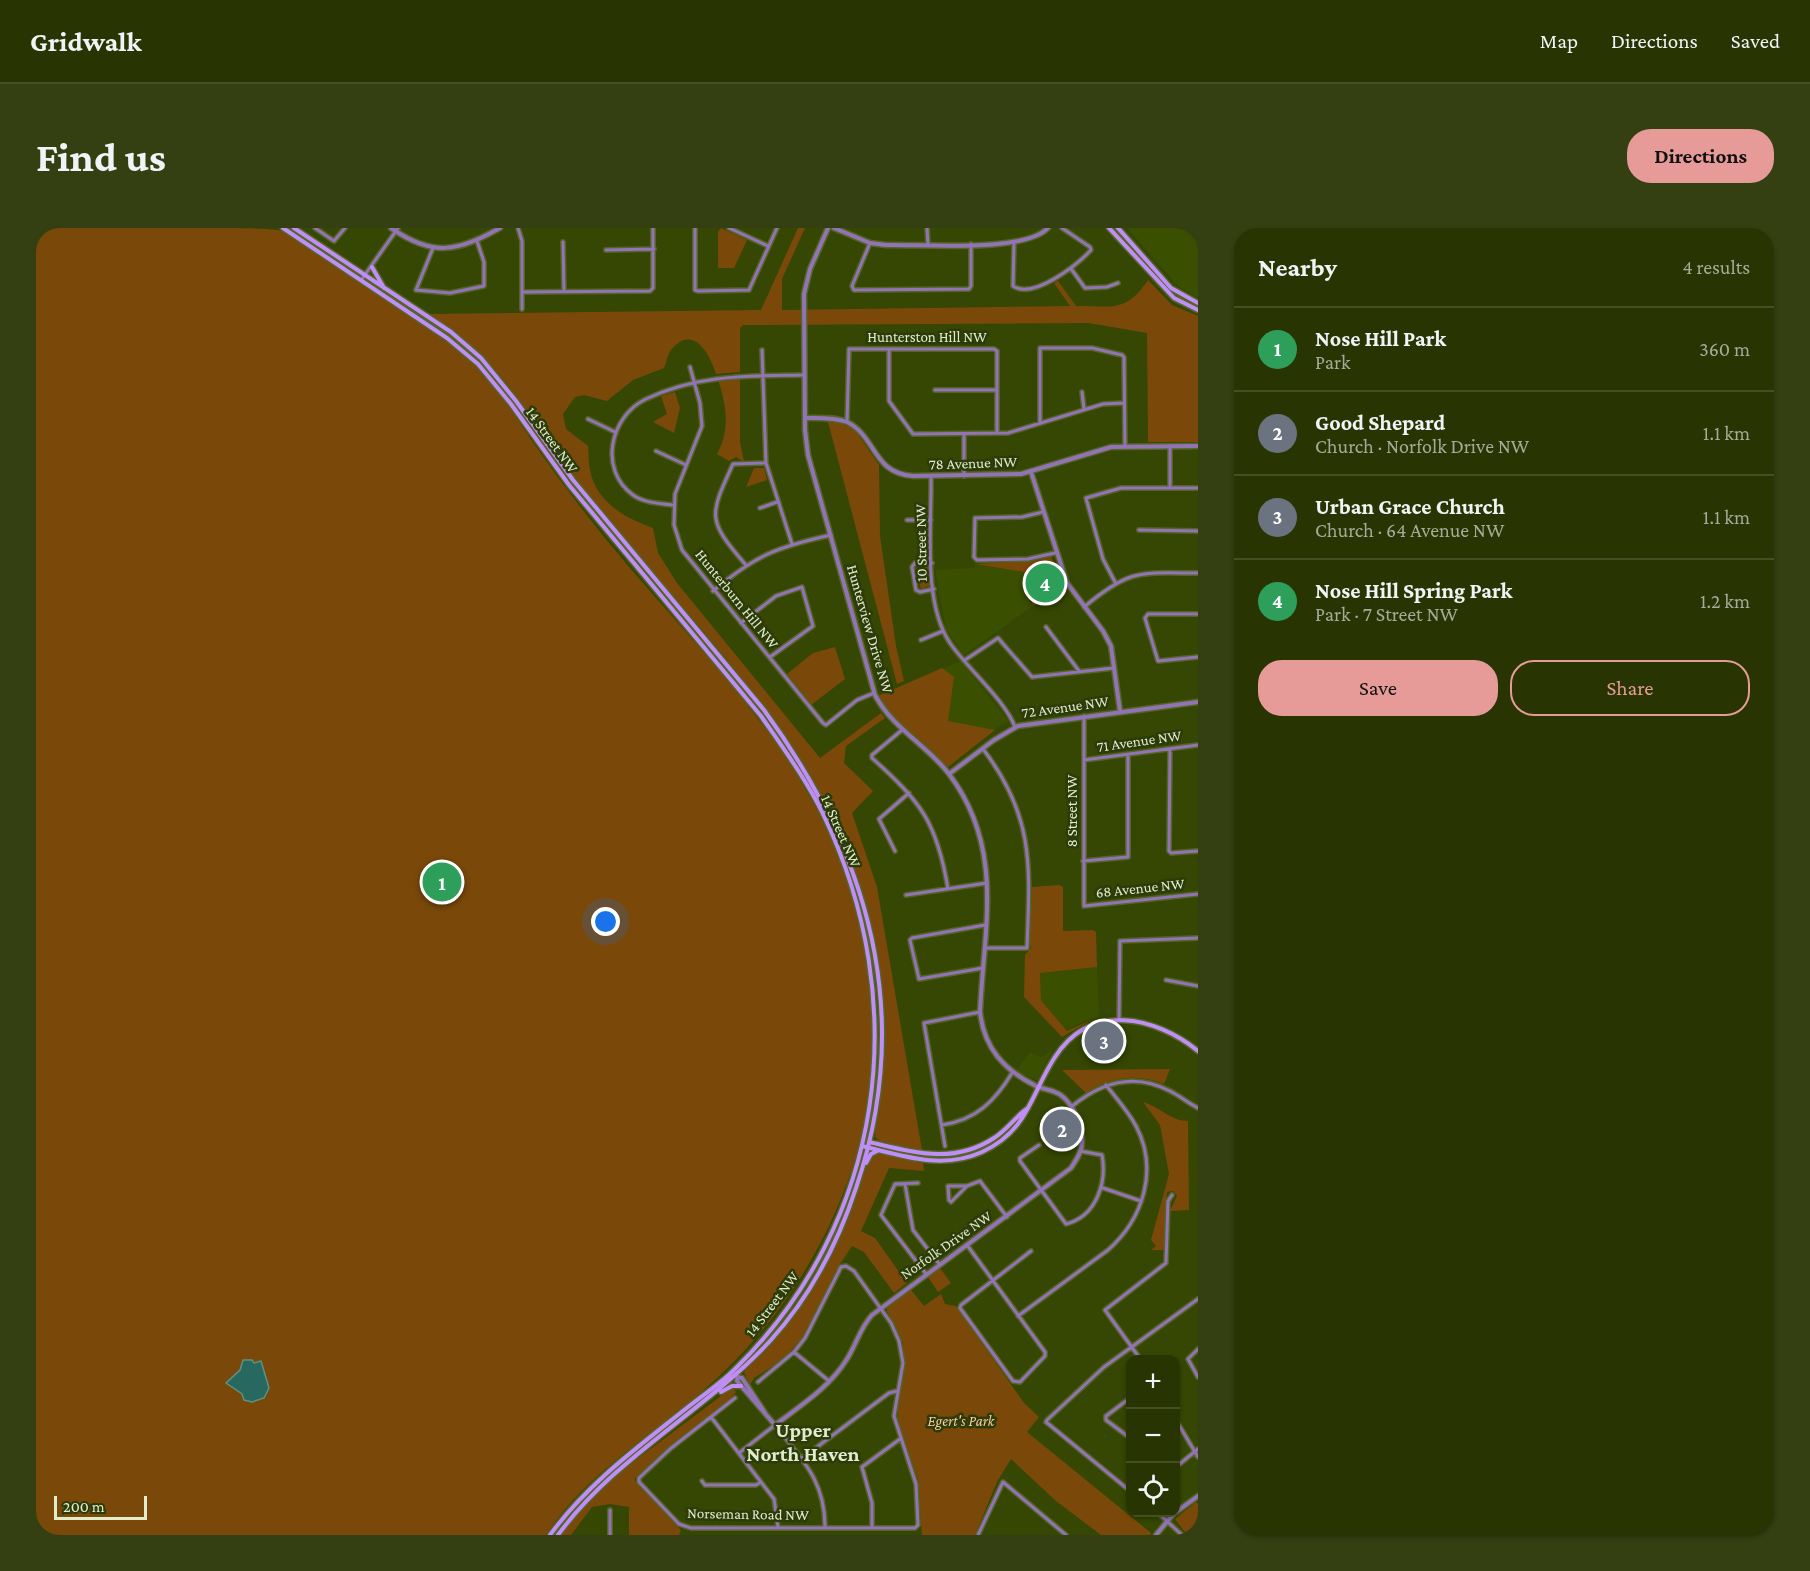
<!DOCTYPE html>
<html lang="en">
<head>
<meta charset="utf-8">
<style>
	:root { --surface:#283502; --page:#344011; --text:#f1f3f6; --muted:#a5ab99; --line:#445024; --accent:#e69b98 }
	body { margin:0; font-family:"Crimson Pro",serif; background:var(--page); color:var(--text) }
	.controls { position:absolute; right:18px; bottom:18px; display:grid; overflow:hidden; border-radius:12px; box-shadow:0 2px 4px #0004 }
	.controls button { width:54px; height:54px; display:grid; place-items:center; padding:0; border:0; border-bottom:2px solid var(--line); background:var(--surface); color:var(--text); font:30px sans-serif }
	.scale { position:absolute; left:18px; bottom:15px; width:93px; box-sizing:border-box; padding-left:6px; border:3px solid #e0edcc; border-top:0; font-size:16px; line-height:21px; white-space:nowrap; color:#e0edcc; -webkit-text-stroke:4px #2d3b0a; paint-order:stroke }
	.you { position:absolute; left:570px; top:694px; width:21px; height:21px; margin:-15px; border:4px solid #fff; border-radius:50%; background:#1a73e8; box-shadow:0 0 0 9px #1a73e833 }
	.badge { display:grid; place-items:center; width:39px; height:39px; border-radius:50%; background:var(--accent); color:#fff; font-size:20px; font-weight:700 }
	.pin { position:absolute; translate:-50% -50%; border:3px solid #fff; box-shadow:0 2px 6px #0006 }
	.list { margin:0; padding:0; list-style:none }
	h2 { display:flex; justify-content:space-between; align-items:center; height:78px; margin:0; padding:0 24px; font-size:26px }
	h2 small { font-size:20px; font-weight:400; color:var(--muted) }
	.list li { display:grid; grid-template-columns:39px 1fr auto; gap:18px; align-items:center; box-sizing:border-box; height:84px; padding:0 24px; border-top:2px solid var(--line) }
	.list b { display:block; font-size:22px; white-space:nowrap }
	.list p { margin:0; font-size:20px; white-space:nowrap; color:var(--muted) }
	.list em { font-size:20px; font-style:normal; color:var(--muted) }
	.actions { display:flex; gap:12px; padding:18px 24px }
	.actions a { flex:1; padding:14px 0; border:2px solid var(--accent); border-radius:24px; text-align:center; font-size:21px; color:var(--accent) }
	.actions .main { background:var(--accent); color:#111 }
	.icon { flex:none; width:33px; height:33px; fill:none; stroke:currentColor; stroke-width:2; stroke-linecap:round; stroke-linejoin:round }
	.map { position:relative; flex:none; width:1162px; height:1307px; overflow:hidden; border-radius:24px }
	header { display:flex; align-items:center; gap:36px; box-sizing:border-box; height:84px; padding:0 30px; background:var(--surface); border-bottom:2px solid var(--line) }
	header strong { font-size:28px }
	nav { display:flex; gap:33px; margin-inline-start:auto; font-size:21px }
	.intro { display:flex; align-items:center; justify-content:space-between; box-sizing:border-box; height:144px; padding:0 36px }
	h1 { margin:0; font-size:42px }
	.button { padding:15px 27px; border-radius:24px; background:var(--accent); color:#111; font-size:21px; font-weight:700 }
	main { display:flex; gap:36px; padding:0 36px }
	aside { flex:1; background:var(--surface); border-radius:24px; box-shadow:0 2px 4px #0004 }
	.map>svg:first-child { display:block }
</style>
</head>
<body>
<header>
<strong>Gridwalk</strong>
<nav><a>Map</a><a>Directions</a><a>Saved</a></nav>
</header>
<div class="intro"><h1>Find us</h1><a class="button">Directions</a></div>
<main>
<div class="map">
<svg width="1162" height="1307" viewBox="0 0 1162 1307">
	<rect width="100%" height="100%" fill="#354702"/>
	<path fill="#3a4f00" d="M 1091,0 L 1162,0 L 1162,70 L 1143,59 Z
		M 939,336 L 988,344 L 992,349 L 991,366 L 997,378 L 928,427 L 910,401 L 899,342 L 938,340 Z
		M 925,433 L 973,494 L 962,499 L 912,539 L 862,494 L 842,468 Z
		M 1061,739 L 1063,789 L 1046,794 L 1031,803 L 1005,772 L 1004,745 Z
		M 1016,822 L 1001,852 L 979,843 L 995,824 L 1005,829 Z"/>
	<path fill="#7a490a" d="M 0,0 C 61,0 121,0 182,0 C 201,0 231,0 247,3 C 272,17 296,35 319,51 C 364,81 412,108 449,148 C 468,169 483,194 499,217 C 521,249 544,279 568,309 C 688,455 815,558 834,761 C 839,814 838,870 822,922 C 791,1026 733,1110 649,1178 C 598,1219 546,1252 510,1307 L 0,1307 Z
		M 685,0 L 711,12 L 698,40 L 682,40 L 682,4 Z
		M 762,0 L 769,0 L 746,51 L 746,82 L 1034,78 L 1018,55 L 1022,53 L 1040,78 C 1076,78 1090,85 1112,52 L 1136,77 L 1162,88 L 1162,214 L 1112,214 L 1111,105 L 1053,95 L 707,97 L 704,100 L 704,144 L 680,146 C 674,126 657,95 635,122 C 631,127 631,134 628,140 L 597,152 L 571,173 L 548,167 L 539,169 L 527,186 L 530,201 L 552,218 C 553,226 552,234 554,242 C 560,274 589,290 617,300 L 622,325 L 641,355 L 784,530 L 845,485 L 849,490 L 810,518 L 808,535 L 837,563 L 816,585 L 841,659 L 886,922 L 846,915 L 839,909 C 839,896 842,883 844,870 C 848,840 850,808 847,777 C 831,561 689,433 559,277 C 520,230 490,173 447,129 C 430,113 412,99 393,86 L 725,82 Z
		M 704,151 L 704,214 L 708,234 L 700,229 L 693,233 L 681,226 C 694,202 691,178 682,152 Z
		M 639,164 L 644,180 L 638,205 L 617,194 L 631,186 L 625,168 Z
		M 792,194 L 804,195 L 819,202 L 843,237 L 844,308 L 860,418 L 868,453 L 861,456 Z
		M 718,240 L 728,240 L 731,252 L 710,259 Z
		M 1015,328 L 1027,358 L 997,378 L 988,344 L 939,336 L 992,333 Z
		M 891,338 L 894,341 L 895,357 L 885,361 L 880,340 Z
		M 799,419 L 809,451 L 775,477 L 751,446 L 777,425 Z
		M 906,440 L 918,449 L 912,493 L 959,502 L 912,539 L 855,488 L 842,468 Z
		M 1023,657 L 1027,659 L 1027,703 L 1057,702 L 1060,704 L 1061,739 L 1004,745 L 1005,772 L 1031,803 L 1057,791 L 1026,809 L 988,769 L 989,727 L 995,720 L 993,713 L 996,659 Z
		M 1134,841 L 1128,856 C 1101,845 1074,849 1050,865 L 1026,842 Z
		M 1107,874 C 1124,879 1135,893 1152,893 L 1153,982 L 1134,983 L 1141,968 L 1137,963 L 1131,964 L 1128,1022 L 1115,1022 L 1120,1018 L 1115,1012 L 1133,946 L 1124,897 Z
		M 844,925 L 887,935 L 888,943 L 853,940 L 825,1003 L 839,1010 L 871,1055 L 858,1065 L 828,1024 L 816,1018 L 804,1036 L 765,1112 L 745,1133 L 718,1150 L 714,1157 L 708,1144 C 717,1131 729,1121 739,1109 C 781,1055 810,999 832,934 L 838,926 Z
		M 904,1040 L 915,1055 L 902,1064 L 892,1049 Z
		M 875,1062 L 888,1078 L 905,1066 L 909,1076 L 920,1078 L 988,1175 L 1003,1189 L 991,1204 L 1115,1305 L 1114,1307 L 1065,1307 L 1020,1273 L 975,1231 L 961,1254 L 939,1307 L 886,1307 L 882,1251 L 862,1196 L 861,1178 L 868,1146 L 867,1115 L 851,1083 L 851,1079 Z
		M 697,1159 L 700,1164 L 691,1174 L 631,1220 L 599,1250 L 599,1253 L 645,1302 L 643,1307 L 593,1307 L 593,1279 L 574,1276 L 556,1279 L 535,1307 L 525,1307 L 542,1285 L 581,1246 Z
		M 1160,1274 L 1162,1276 L 1162,1307 L 1151,1307 L 1139,1291 Z"/>
	<path fill="#276961" stroke="#5e9181" stroke-width="1.5" d="M 207,1132 L 216,1132 L 218,1135 L 225,1133 L 233,1160 L 228,1170 L 216,1174 L 208,1172 L 206,1166 L 190,1155 L 204,1142 Z"/>
	<g fill="none" stroke-linecap="round" stroke-linejoin="round">
		<defs>
			<path id="minor" d="M 279,0 L 298,13 L 309,0
				M 482,0 L 486,13 L 486,81
				M 659,0 L 659,62 L 662,63 L 713,62 L 741,0
				M 693,0 L 732,18
				M 891,0 L 892,16
				M 527,14 L 528,64
				M 834,15 L 816,58 L 818,62 L 933,61 L 935,58 L 935,16
				M 978,16 L 977,58 C 997,72 1041,37 1055,22 L 1054,19 L 1026,0
				M 397,20 L 380,62 L 414,65 L 448,58 L 448,34 L 441,13
				M 570,22 L 618,21
				M 1036,42 L 1049,60 L 1071,59 L 1082,55
				M 326,51 L 362,0
				M 486,64 L 614,63 L 617,60 L 617,0
				M 726,122 L 730,235 L 756,316
				M 853,122 L 853,173 L 877,206 L 972,205 L 1067,176 L 1088,175
				M 654,139 L 664,175 L 666,198 L 639,266 L 638,297 L 646,322 L 787,495 L 790,497 L 821,472 L 838,465
				M 899,162 L 960,162
				M 1046,164 L 1048,181
				M 552,191 L 579,204
				M 811,194 L 813,121 L 958,121 L 961,123 L 961,205
				M 1004,195 L 1004,120 L 1056,120 L 1086,127 L 1088,129 L 1089,218
				M 928,206 L 928,248
				M 1134,218 L 1134,260
				M 620,223 L 650,237
				M 895,248 C 896,297 886,374 914,415 C 931,440 969,472 979,499
				M 636,277 C 623,275 608,275 597,267 C 562,242 574,188 610,171 C 662,146 713,148 768,147
				M 724,280 L 741,274
				M 1007,284 L 986,289 L 939,290 L 938,329 L 941,332 L 992,331 L 1019,325
				M 871,292 L 895,292
				M 1103,302 L 1162,303
				M 896,335 L 879,335 L 876,339 L 880,362 L 884,364 L 898,361
				M 709,336 C 671,292 673,288 697,236 L 730,235
				M 1079,354 L 1067,331 L 1050,270 L 1085,260 L 1162,260
				M 677,363 C 720,327 741,319 795,307
				M 1048,379 C 1095,340 1103,345 1162,345
				M 1162,386 L 1112,386 L 1109,390 L 1122,433 L 1162,429
				M 705,395 L 740,368 L 766,359 L 777,398 L 734,429
				M 1010,399 L 1043,443
				M 885,412 L 907,403
				M 929,432 L 962,410 L 996,449 L 1078,440
				M 1048,488 L 1048,678 L 1162,666
				M 866,502 L 836,527 L 836,530 C 885,574 901,594 912,661
				M 947,521 C 999,589 994,639 991,720 L 949,720
				M 1134,521 L 1133,623 L 1135,625 L 1162,623
				M 1048,532 L 1162,517
				M 859,623 L 843,591 L 873,565
				M 1047,633 L 1092,629 L 1092,527
				M 870,667 L 951,655
				M 947,740 L 883,751 L 874,712 L 876,710 L 949,697
				M 1130,752 L 1162,758
				M 1083,792 L 1084,713 L 1162,710
				M 1035,879 C 1065,854 1098,844 1134,863 C 1144,868 1152,875 1162,880
				M 906,897 C 940,892 959,873 976,845
				M 1003,917 L 984,930 L 984,933 L 1030,996 C 1061,988 1071,954 1066,927 L 1044,923
				M 909,918 L 888,795 L 944,784
				M 882,955 L 859,956 L 845,987 L 890,1046
				M 869,956 L 877,1002 L 904,1037
				M 931,958 L 915,974 L 913,972 L 912,958 L 931,958 L 944,953 L 971,989
				M 1067,960 L 1105,973
				M 931,1017 C 957,1053 983,1088 1009,1124 L 1009,1128 L 984,1154 L 977,1153 L 924,1080 L 925,1077 L 995,1023
				M 982,1088 L 1072,1022 C 1107,991 1123,942 1100,898 C 1092,883 1080,870 1070,857
				M 1162,1121 L 1152,1131 L 1162,1149
				M 758,1124 L 793,1153
				M 1105,1132 L 1069,1082 L 1130,1035 L 1132,973 L 1136,967
				M 699,1170 L 634,1221 L 603,1250 L 603,1254 L 643,1296 L 655,1300 L 879,1300 L 882,1297 L 880,1256 L 858,1188 L 867,1135 L 863,1113 L 855,1095 L 818,1043 L 810,1038 L 805,1039 L 769,1110 L 758,1124 L 722,1154
				M 1094,1170 L 1070,1188 L 1070,1192 L 1094,1210
				M 675,1189 L 738,1271 L 742,1299
				M 1140,1192 L 1162,1229
				M 703,1225 L 739,1197 C 766,1232 789,1252 789,1299
				M 765,1231 L 853,1165 L 861,1163
				M 1140,1239 L 1162,1221
				M 666,1253 L 669,1257 L 720,1257 L 725,1254
				M 1094,1263 L 1010,1194 L 1011,1192 L 1068,1139 L 1162,1071
				M 574,1282 L 574,1307
				M 1121,1284 L 1146,1307
				M 836,1299 L 836,1275 L 826,1239 L 864,1211
				M 942,1307 L 967,1254 L 1030,1307"/>
			<path id="tertiary" d="M 355,0 C 397,29 421,24 464,0
				M 798,0 L 834,15 L 850,17 C 886,16 989,25 1012,0
				M 769,190 C 782,190 798,189 811,194 C 841,209 836,245 877,248 L 985,246 L 1075,219 L 1162,218
				M 995,244 L 1031,355 L 1067,403 L 1075,418 L 1084,483
				M 913,546 L 958,512 L 982,498 L 1162,474
				M 701,1149 L 706,1150 L 729,1185
				M 702,1149 L 701,1153 L 739,1197 C 764,1178 794,1159 811,1131 C 820,1117 824,1100 836,1087 L 1035,940 C 1040,932 1046,924 1046,914 C 1046,900 1038,877 1026,868 C 1019,862 1009,862 1000,858 C 968,842 948,820 944,784 C 948,699 969,620 913,546 C 891,517 857,501 839,467 L 772,227 L 769,202 L 768,66 L 774,41 L 792,0
				M 1140,1284 L 1162,1268
				M 1120,1307 L 1139,1284"/>
			<path id="secondary" d="M 247,0 L 411,110 L 442,136 L 475,176 L 533,257 L 725,488 C 747,520 770,551 787,586 C 878,775 849,995 698,1142 C 684,1156 667,1167 652,1179 C 602,1219 552,1255 514,1307
				M 258,0 L 415,104 L 445,130 L 480,173 L 537,252 L 728,482 C 833,626 879,786 820,960 C 802,1015 773,1070 734,1113 C 668,1184 579,1229 522,1307
				M 1073,0 L 1138,70 L 1162,82
				M 1082,0 L 1135,60 L 1162,75
				M 336,39 L 348,60
				M 833,914 C 877,924 917,937 958,910 C 971,902 980,888 992,880
				M 826,918 C 867,928 906,942 946,924 C 993,902 994,867 1019,829 C 1054,774 1119,788 1162,823
				M 830,935 L 835,926 L 841,923
				M 685,1164 L 696,1158 L 705,1158"/>
		</defs>
		<use href="#minor" stroke="#546526" stroke-width="6"/>
		<use href="#tertiary" stroke="#546526" stroke-width="7"/>
		<use href="#secondary" stroke="#546526" stroke-width="7"/>
		<use href="#minor" stroke="#9273b5" stroke-width="3"/>
		<use href="#tertiary" stroke="#9273b5" stroke-width="4"/>
		<use href="#secondary" stroke="#c08ef7" stroke-width="4"/>
	</g>
	<g text-anchor="middle" stroke-width="5" stroke-linejoin="round" paint-order="stroke">
		<g font-size="15" fill="#e0edcc" stroke="#2d3b0a">
			<text x="891" y="114">Hunterston Hill NW</text>
			<text transform="translate(516 212) rotate(54)" y="5">14 Street NW</text>
			<text transform="translate(937 235) rotate(-2)" y="5">78 Avenue NW</text>
			<text transform="translate(885 315) rotate(-91)" y="5">10 Street NW</text>
			<text transform="translate(701 371) rotate(51)" y="5">Hunterburn Hill NW</text>
			<text transform="translate(834 401) rotate(74)" y="5">Hunterview Drive NW</text>
			<text transform="translate(1029 479) rotate(-8)" y="5">72 Avenue NW</text>
			<text transform="translate(1103 513) rotate(-8)" y="5">71 Avenue NW</text>
			<text transform="translate(1036 583) rotate(-90)" y="5">8 Street NW</text>
			<text transform="translate(805 603) rotate(66)" y="5">14 Street NW</text>
			<text transform="translate(1104 660) rotate(-6)" y="5">68 Avenue NW</text>
			<text transform="translate(910 1017) rotate(-35)" y="5">Norfolk Drive NW</text>
			<text transform="translate(736 1076) rotate(-53)" y="5">14 Street NW</text>
			<text transform="translate(712 1286) rotate(1)" y="5">Norseman Road NW</text>
		</g>
		<g font-size="15" font-style="italic" fill="#f9ca9d" stroke="#2d3b0a">
			<text x="925" y="1198">Egert's Park</text>
		</g>
		<g font-size="21" font-weight="bold" fill="#e0edcc" stroke="#2d3b0a">
			<text x="767" y="1209">Upper<tspan x="767" dy="24">North Haven</tspan></text>
		</g>
	</g>
</svg>
<div class="controls">
<button>+</button>
<button>−</button>
<button><svg class="icon" aria-label="locate" viewBox="0 0 24 24"><circle cx="12" cy="12" r="6"/><path d="M12 2v4M12 18v4M2 12h4M18 12h4"/></svg></button>
</div>
<div class="scale">200 m</div>
<div class="you"></div>
<div class="pin badge" style="left:406px;top:654px;background:#2e9e5b">1</div>
<div class="pin badge" style="left:1026px;top:901px;background:#6b7280">2</div>
<div class="pin badge" style="left:1068px;top:813px;background:#6b7280">3</div>
<div class="pin badge" style="left:1009px;top:355px;background:#2e9e5b">4</div>
</div>
<aside>
<h2>Nearby<small>4 results</small></h2>
<ul class="list">
<li><span class="badge" style="background:#2e9e5b">1</span><div><b>Nose Hill Park</b><p>Park</p></div><em>360 m</em></li>
<li><span class="badge" style="background:#6b7280">2</span><div><b>Good Shepard</b><p>Church · Norfolk Drive NW</p></div><em>1.1 km</em></li>
<li><span class="badge" style="background:#6b7280">3</span><div><b>Urban Grace Church</b><p>Church · 64 Avenue NW</p></div><em>1.1 km</em></li>
<li><span class="badge" style="background:#2e9e5b">4</span><div><b>Nose Hill Spring Park</b><p>Park · 7 Street NW</p></div><em>1.2 km</em></li>
</ul>
<div class="actions"><a class="main">Save</a><a>Share</a></div>
</aside>
</main>
</body>
</html>
